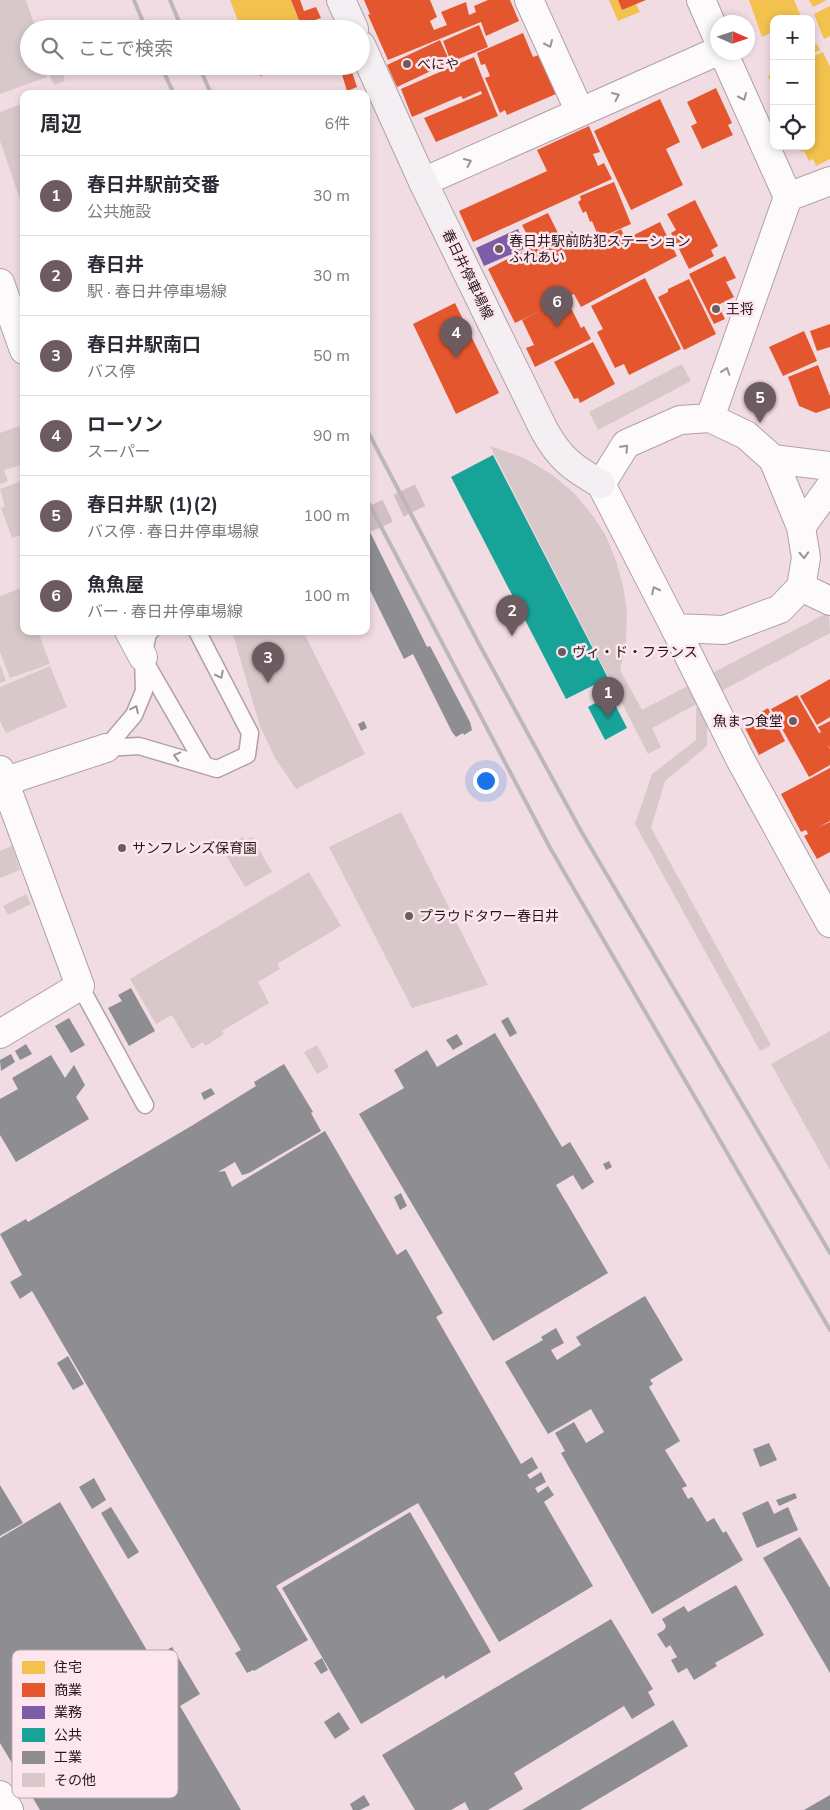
<!DOCTYPE html>
<html lang="ja">
<head>
<meta charset="utf-8">
<style>
	:root { --surface:#fff; --page:#f2f2f3; --text:#2b2b33; --muted:#7c7c81; --line:#e1e1e2; --accent:#6c5c62 }
	body { margin:0; font-family:"Nunito Sans","Noto Sans JP",sans-serif; background:var(--page); color:var(--text) }
	.controls { position:absolute; right:15px; top:15px; display:grid; overflow:hidden; border-radius:10px; box-shadow:0 2px 8px #0003 }
	.controls button { width:45px; height:45px; display:grid; place-items:center; padding:0; border:0; border-bottom:1px solid var(--line); background:var(--surface); color:var(--text); font:25px sans-serif }
	.compass { position:absolute; left:710px; top:15px; width:45px; height:45px; border-radius:50%; background:var(--surface); box-shadow:0 2px 8px #0003; rotate:93deg }
	.you { position:absolute; left:485px; top:780px; width:18px; height:18px; margin:-12px; border:4px solid #fff; border-radius:50%; background:#1a73e8; box-shadow:0 0 0 8px #1a73e833 }
	.badge { display:grid; place-items:center; width:32px; height:32px; border-radius:50%; background:var(--accent); color:#fff; font-size:16px; font-weight:700 }
	.pin { position:absolute; translate:-50% -41px; filter:drop-shadow(0 1px 2px #0008) }
	.pin::after { content:''; position:absolute; top:26px; width:18px; height:15px; background:inherit; clip-path:polygon(0 0,100% 0,50% 100%) }
	.list { margin:0; padding:0; list-style:none }
	h2 { display:flex; justify-content:space-between; align-items:center; height:65px; margin:0; padding:0 20px; font-size:21px }
	h2 small { font-size:16px; font-weight:400; color:var(--muted) }
	.list li { display:grid; grid-template-columns:32px 1fr auto; gap:15px; align-items:center; box-sizing:border-box; height:80px; padding:0 20px; border-top:1px solid var(--line) }
	.list b { display:block; font-size:19px; white-space:nowrap }
	.list p { margin:0; font-size:16px; white-space:nowrap; color:var(--muted) }
	.list em { font-size:16px; font-style:normal; color:var(--muted) }
	.icon { flex:none; width:28px; height:28px; fill:none; stroke:currentColor; stroke-width:2; stroke-linecap:round; stroke-linejoin:round }
	.map { position:relative; flex:none; width:830px; height:1810px; overflow:hidden }
	.search { position:absolute; background:var(--surface); box-shadow:0 2px 8px #0003; left:20px; top:20px; width:350px; height:55px; display:flex; align-items:center; gap:12px; box-sizing:border-box; padding:0 18px; border-radius:28px; color:var(--muted); font-size:19px }
	.panel { position:absolute; background:var(--surface); box-shadow:0 2px 8px #0003; left:20px; top:90px; width:350px; height:545px; border-radius:10px }
	.map>svg:first-child { display:block }
</style>
</head>
<body>
<div class="map">
<svg width="830" height="1810" viewBox="0 0 830 1810">
	<rect width="100%" height="100%" fill="#f1dce3"/>
	<path fill="#f2c14e" d="M 230,0 L 291,0 L 301,25 L 293,29 L 241,29 Z
		M 609,0 L 618,0 L 622,10 L 636,4 L 640,12 L 618,21 Z
		M 749,0 L 794,0 L 802,19 L 774,19 L 774,31 L 762,37 Z
		M 809,0 L 827,0 L 813,7 Z
		M 830,6 L 830,36 L 824,39 L 814,14 Z
		M 817,44 L 820,50 L 811,54 L 811,46 Z
		M 823,52 L 830,67 L 830,159 L 816,166 L 813,159 L 809,161 L 804,151 L 801,152 L 799,146 L 811,146 L 811,57 Z
		M 774,73 L 774,89 L 768,76 Z"/>
	<path fill="#e4572e" d="M 291,0 L 300,0 L 304,11 L 316,7 L 321,18 L 301,25 Z
		M 364,0 L 430,0 L 437,17 L 430,21 L 434,30 L 447,25 L 441,12 L 466,2 L 469,15 L 476,12 L 474,6 L 488,0 L 510,0 L 519,21 L 486,36 L 481,22 L 388,60 L 368,15 L 370,14 Z
		M 618,0 L 646,0 L 622,10 Z
		M 326,23 L 327,29 L 310,29 Z
		M 479,25 L 488,47 L 451,62 L 443,41 Z
		M 523,33 L 533,57 L 539,55 L 556,94 L 507,115 L 505,110 L 500,113 L 485,78 L 490,76 L 485,64 L 481,65 L 477,53 Z
		M 440,40 L 450,62 L 397,87 L 387,65 Z
		M 474,57 L 498,116 L 436,142 L 424,118 L 482,94 L 481,91 L 463,99 L 461,96 L 412,117 L 401,89 Z
		M 256,66 L 283,66 L 260,76 Z
		M 345,66 L 350,66 L 357,87 L 347,91 L 340,68 Z
		M 716,88 L 732,123 L 728,125 L 733,135 L 702,149 L 691,126 L 697,123 L 687,102 Z
		M 660,99 L 680,142 L 666,149 L 683,185 L 631,210 L 594,131 Z
		M 589,126 L 600,152 L 593,154 L 598,166 L 604,163 L 612,179 L 473,242 L 459,211 L 547,171 L 537,150 Z
		M 614,182 L 631,224 L 599,238 L 592,221 L 590,222 L 586,211 L 583,213 L 578,202 L 581,200 L 580,196 Z
		M 695,200 L 718,246 L 711,250 L 714,256 L 689,269 L 671,233 L 676,230 L 667,214 Z
		M 548,213 L 560,237 L 572,231 L 581,250 L 621,229 L 626,239 L 660,222 L 677,256 L 581,307 L 574,294 L 566,298 L 581,328 L 584,326 L 591,339 L 535,367 L 526,348 L 534,345 L 522,320 L 540,311 L 515,323 L 488,269 L 533,246 L 522,225 Z
		M 589,235 L 592,242 L 583,246 L 580,239 Z
		M 725,256 L 736,278 L 726,282 L 734,297 L 718,305 L 725,319 L 714,324 L 689,274 Z
		M 645,278 L 681,349 L 629,375 L 624,364 L 615,368 L 597,332 L 603,329 L 591,306 Z
		M 689,279 L 716,334 L 684,350 L 658,297 L 668,292 L 668,289 Z
		M 455,303 L 499,393 L 456,414 L 413,324 Z
		M 830,324 L 830,347 L 817,351 L 810,331 Z
		M 804,331 L 817,361 L 783,376 L 769,347 Z
		M 593,342 L 615,384 L 580,403 L 578,398 L 574,399 L 554,362 Z
		M 818,365 L 830,396 L 830,408 L 816,413 L 799,406 L 788,377 Z
		M 830,679 L 830,717 L 817,725 L 800,696 Z
		M 797,695 L 819,733 L 821,732 L 818,727 L 830,721 L 830,748 L 827,745 L 830,749 L 830,765 L 809,777 L 771,709 Z
		M 768,708 L 785,741 L 759,755 L 745,728 L 754,724 L 751,718 Z
		M 830,768 L 830,821 L 819,827 L 830,822 L 830,852 L 817,859 L 804,836 L 808,834 L 806,830 L 801,832 L 781,794 Z"/>
	<path fill="#7b5ea7" d="M 518,229 L 526,248 L 484,266 L 476,248 Z"/>
	<path fill="#17a398" d="M 493,455 L 608,678 L 566,699 L 451,477 Z
		M 610,695 L 627,728 L 605,740 L 588,707 Z"/>
	<path fill="#8d8d92" d="M 366,524 L 427,647 L 430,646 L 470,722 L 472,730 L 464,735 L 463,733 L 456,737 L 452,732 L 413,654 L 404,659 L 366,582 Z
		M 364,721 L 367,728 L 361,731 L 358,724 Z
		M 131,988 L 155,1031 L 129,1046 L 108,1008 L 122,1001 L 118,995 Z
		M 508,1017 L 517,1033 L 510,1037 L 501,1021 Z
		M 69,1018 L 85,1045 L 71,1053 L 55,1026 Z
		M 495,1033 L 562,1147 L 570,1142 L 594,1182 L 582,1190 L 573,1175 L 556,1185 L 608,1273 L 493,1341 L 359,1114 L 404,1088 L 394,1070 L 427,1050 L 437,1067 Z
		M 457,1034 L 463,1044 L 453,1050 L 446,1040 Z
		M 26,1044 L 32,1054 L 20,1060 L 15,1051 Z
		M 11,1054 L 15,1062 L 1,1071 L 0,1060 Z
		M 51,1055 L 65,1078 L 74,1065 L 85,1085 L 76,1097 L 89,1119 L 16,1162 L 0,1135 L 0,1099 L 18,1089 L 12,1078 Z
		M 284,1064 L 313,1112 L 311,1113 L 321,1131 L 249,1173 L 242,1175 L 235,1162 L 218,1172 L 225,1171 L 232,1187 L 325,1131 L 397,1255 L 406,1249 L 443,1313 L 436,1317 L 521,1464 L 532,1457 L 538,1468 L 527,1475 L 530,1479 L 541,1472 L 546,1482 L 535,1488 L 538,1493 L 548,1486 L 554,1495 L 544,1502 L 593,1586 L 499,1642 L 418,1503 L 276,1586 L 308,1640 L 254,1671 L 253,1670 L 247,1673 L 235,1653 L 241,1650 L 32,1291 L 20,1299 L 10,1282 L 22,1275 L 0,1234 L 26,1219 L 28,1222 L 193,1125 L 256,1086 L 254,1082 Z
		M 211,1088 L 215,1094 L 204,1100 L 201,1093 Z
		M 609,1161 L 612,1167 L 606,1170 L 603,1164 Z
		M 401,1193 L 407,1206 L 400,1210 L 394,1197 Z
		M 645,1296 L 683,1360 L 650,1380 L 653,1384 L 649,1387 L 680,1441 L 665,1450 L 687,1486 L 682,1488 L 688,1499 L 692,1497 L 707,1522 L 714,1518 L 723,1533 L 726,1531 L 743,1560 L 652,1614 L 561,1453 L 565,1451 L 555,1433 L 574,1422 L 586,1443 L 604,1432 L 591,1409 L 548,1434 L 505,1362 L 543,1340 L 541,1337 L 556,1328 L 564,1343 L 551,1350 L 557,1360 L 581,1345 L 576,1337 Z
		M 68,1356 L 84,1384 L 73,1390 L 57,1363 Z
		M 769,1443 L 777,1460 L 760,1467 L 753,1449 Z
		M 94,1478 L 106,1500 L 92,1509 L 79,1487 Z
		M 0,1485 L 23,1523 L 0,1536 Z
		M 795,1493 L 797,1498 L 779,1506 L 776,1500 Z
		M 768,1501 L 774,1514 L 788,1507 L 798,1530 L 757,1548 L 742,1513 Z
		M 60,1502 L 152,1659 L 172,1647 L 200,1694 L 180,1706 L 241,1810 L 40,1810 L 0,1743 L 0,1538 Z
		M 111,1507 L 139,1552 L 128,1559 L 101,1513 Z
		M 410,1512 L 491,1652 L 445,1679 L 444,1675 L 361,1724 L 282,1588 Z
		M 800,1537 L 830,1588 L 830,1673 L 763,1558 Z
		M 736,1585 L 764,1635 L 715,1663 L 717,1666 L 694,1680 L 687,1668 L 678,1673 L 671,1660 L 677,1657 L 670,1645 L 666,1648 L 657,1634 L 664,1630 L 666,1626 L 662,1619 L 684,1606 L 688,1612 Z
		M 611,1619 L 653,1689 L 648,1692 L 655,1705 L 632,1719 L 624,1706 L 514,1773 L 523,1789 L 488,1810 L 469,1810 L 465,1802 L 451,1810 L 415,1810 L 382,1755 Z
		M 322,1658 L 328,1670 L 321,1674 L 314,1663 Z
		M 339,1712 L 350,1729 L 335,1739 L 324,1722 Z
		M 673,1720 L 688,1746 L 580,1810 L 522,1810 Z
		M 364,1795 L 370,1805 L 360,1810 L 353,1810 L 350,1804 Z
		M 830,1795 L 830,1810 L 804,1810 Z"/>
	<path fill="#d8c8ca" d="M 0,0 L 26,0 L 34,23 L 45,19 L 49,29 L 29,29 L 29,66 L 45,66 L 47,77 L 0,94 Z
		M 61,68 L 65,81 L 54,85 L 49,73 Z
		M 24,103 L 24,208 L 23,208 L 0,141 L 0,112 Z
		M 682,364 L 691,381 L 598,430 L 589,412 Z
		M 19,426 L 24,440 L 24,464 L 4,470 L 8,481 L 0,484 L 0,433 Z
		M 490,446 L 524,458 L 551,474 L 573,492 L 593,516 L 606,536 L 615,558 L 623,585 L 627,611 L 626,643 L 620,670 L 642,710 L 829,612 L 830,633 L 652,728 L 661,747 L 648,754 Z
		M 24,480 L 24,534 L 12,538 L 1,508 L 5,507 L 0,489 Z
		M 21,588 L 24,594 L 24,631 L 38,631 L 50,664 L 10,678 L 0,652 L 0,596 Z
		M 232,631 L 303,631 L 365,754 L 296,789 L 275,758 L 260,726 Z
		M 0,664 L 6,681 L 0,683 Z
		M 50,666 L 67,707 L 6,733 L 0,721 L 0,687 Z
		M 707,704 L 707,746 L 665,781 L 651,828 L 771,1045 L 760,1051 L 635,824 L 652,774 L 696,740 L 696,708 Z
		M 401,812 L 488,985 L 412,1008 L 329,847 Z
		M 243,837 L 245,840 L 252,837 L 272,872 L 245,887 L 224,852 L 231,848 L 230,845 Z
		M 12,846 L 20,870 L 0,878 L 0,851 Z
		M 309,872 L 341,926 L 277,964 L 280,969 L 258,982 L 269,1003 L 222,1031 L 224,1034 L 205,1046 L 203,1042 L 192,1049 L 172,1015 L 156,1024 L 130,979 Z
		M 26,894 L 31,904 L 8,915 L 3,906 Z
		M 830,1031 L 830,1170 L 771,1064 Z
		M 317,1045 L 329,1067 L 317,1074 L 304,1052 Z"/>
	<g fill="none" stroke-linecap="round" stroke-linejoin="round">
		<path stroke="#d2bec5" stroke-width="24" stroke-dasharray="24 12" stroke-linecap="butt" d="M 366,521 L 427,492"/>
		<defs>
			<path id="service" d="M 144,660 L 204,764
				M 106,748 L 139,746 L 217,769 L 247,755 L 250,733 L 197,631
				M 106,748 L 134,715 L 144,691 L 143,657 L 148,633 L 151,631
				M 80,986 L 145,1105"/>
			<path id="minor" d="M 529,0 L 580,112
				M 701,0 L 718,39
				M 423,182 L 718,51
				M 788,197 L 830,181
				M 0,283 L 24,350
				M 710,418 L 788,197 L 723,52
				M 773,459 L 801,527 L 806,558 L 801,587 L 780,609 L 724,630 L 675,628 L 601,484 L 626,444 L 680,420 L 710,418 L 746,435 L 773,459 L 830,466
				M 801,527 L 830,487
				M 801,587 L 830,601
				M 129,631 L 143,657
				M 0,770 L 80,986 L 0,1034
				M 0,1795 L 9,1810"/>
			<path id="tertiary" d="M 675,628 L 740,759 L 830,923
				M 0,783 L 106,748"/>
			<path id="secondary" d="M 341,0 L 354,29
				M 361,45 L 423,182 L 544,430 C 560,459 573,468 601,484"/>
		</defs>
		<use href="#service" stroke="#b1a1a6" stroke-width="19"/>
		<use href="#minor" stroke="#b1a1a6" stroke-width="30"/>
		<use href="#tertiary" stroke="#b1a1a6" stroke-width="30"/>
		<use href="#secondary" stroke="#b1a1a6" stroke-width="30"/>
		<use href="#service" stroke="#fdfafb" stroke-width="16"/>
		<use href="#minor" stroke="#fdfafb" stroke-width="28"/>
		<use href="#tertiary" stroke="#fdfafb" stroke-width="28"/>
		<use href="#secondary" stroke="#f4eff2" stroke-width="28"/>
		<path stroke="#bcb7b8" stroke-width="4" d="M 134,0 L 146,29
			M 170,0 L 182,29
			M 161,66 L 174,94
			M 199,66 L 211,94
			M 366,428 L 478,642 L 581,831 L 830,1253
			M 366,498 L 549,846 L 830,1330"/>
	</g>
	<defs><path id="oneway-chevron" d="M-2-3.5L2.5 0L-2 3.5" fill="none" stroke-width="1.6" stroke-linecap="round" stroke-linejoin="round" transform="scale(1.25)"/></defs>
	<g stroke="#9b9497">
		<use href="#oneway-chevron" transform="translate(549 44) rotate(66)"/>
		<use href="#oneway-chevron" transform="translate(616 96) rotate(-24)"/>
		<use href="#oneway-chevron" transform="translate(743 97) rotate(66)"/>
		<use href="#oneway-chevron" transform="translate(468 162) rotate(-24)"/>
		<use href="#oneway-chevron" transform="translate(726 371) rotate(-71)"/>
		<use href="#oneway-chevron" transform="translate(625 448) rotate(-47)"/>
		<use href="#oneway-chevron" transform="translate(804 555) rotate(87)"/>
		<use href="#oneway-chevron" transform="translate(655 590) rotate(-117)"/>
		<use href="#oneway-chevron" transform="translate(220 675) rotate(63)"/>
		<use href="#oneway-chevron" transform="translate(135 709) rotate(-64)"/>
		<use href="#oneway-chevron" transform="translate(177 756) rotate(-165)"/>
	</g>
	<g fill="#6c5c62" stroke="#fde6ed" stroke-width="2">
		<circle cx="407" cy="64" r="5"/>
		<circle cx="499" cy="249" r="5"/>
		<circle cx="716" cy="309" r="5"/>
		<circle cx="562" cy="652" r="5"/>
		<circle cx="793" cy="721" r="5"/>
		<circle cx="122" cy="848" r="5"/>
		<circle cx="409" cy="916" r="5"/>
	</g>
	<g text-anchor="middle" stroke-width="5" stroke-linejoin="round" paint-order="stroke">
		<g font-size="14" fill="#24171c" stroke="#fde6ed" text-anchor="start">
			<text x="417" y="69">べにや</text>
			<text x="509" y="246">春日井駅前防犯ステーション<tspan x="509" dy="16">ふれあい</tspan></text>
			<text x="726" y="314">王将</text>
			<text x="572" y="657">ヴィ・ド・フランス</text>
			<text x="783" y="726" text-anchor="end">魚まつ食堂</text>
			<text x="132" y="853">サンフレンズ保育園</text>
			<text x="419" y="921">プラウドタワー春日井</text>
		</g>
		<g font-size="14" fill="#24171c" stroke="#fde6ed">
			<text transform="translate(468 274) rotate(64)" y="5">春日井停車場線</text>
		</g>
	</g>
	<rect x="12" y="1650" width="166" height="148" rx="8" fill="#fde6ed" stroke="#bca8ae" stroke-width="1"/>
	<rect x="22" y="1661" width="23" height="13" fill="#f2c14e"/>
	<rect x="22" y="1683" width="23" height="14" fill="#e4572e"/>
	<rect x="22" y="1706" width="23" height="13" fill="#7b5ea7"/>
	<rect x="22" y="1728" width="23" height="14" fill="#17a398"/>
	<rect x="22" y="1751" width="23" height="13" fill="#8d8d92"/>
	<rect x="22" y="1773" width="23" height="14" fill="#d8c8ca"/>
	<g font-size="14" fill="#24171c">
		<text x="54" y="1672">住宅</text>
		<text x="54" y="1695">商業</text>
		<text x="54" y="1717">業務</text>
		<text x="54" y="1740">公共</text>
		<text x="54" y="1762">工業</text>
		<text x="54" y="1785">その他</text>
	</g>
</svg>
<div class="controls">
<button>+</button>
<button>−</button>
<button><svg class="icon" aria-label="locate" viewBox="0 0 24 24"><circle cx="12" cy="12" r="6"/><path d="M12 2v4M12 18v4M2 12h4M18 12h4"/></svg></button>
</div>
<svg class="compass" viewBox="-18 -18 36 36"><path d="M0-13l5 13h-10z" fill="#e53935"/><path d="M0 13l5-13h-10z" fill="#7c7c81"/></svg>
<div class="you"></div>
<div class="pin badge" style="left:608px;top:718px">1</div>
<div class="pin badge" style="left:512px;top:636px">2</div>
<div class="pin badge" style="left:268px;top:683px">3</div>
<div class="pin badge" style="left:456px;top:358px">4</div>
<div class="pin badge" style="left:760px;top:423px">5</div>
<div class="pin badge" style="left:557px;top:327px">6</div>
<div class="search"><svg class="icon" aria-label="search" viewBox="0 0 24 24"><circle cx="10" cy="10" r="6"/><path d="M15 15l6 6"/></svg>ここで検索</div>
<section class="panel">
<h2>周辺<small>6件</small></h2>
<ul class="list">
<li><span class="badge">1</span><div><b>春日井駅前交番</b><p>公共施設</p></div><em>30 m</em></li>
<li><span class="badge">2</span><div><b>春日井</b><p>駅 · 春日井停車場線</p></div><em>30 m</em></li>
<li><span class="badge">3</span><div><b>春日井駅南口</b><p>バス停</p></div><em>50 m</em></li>
<li><span class="badge">4</span><div><b>ローソン</b><p>スーパー</p></div><em>90 m</em></li>
<li><span class="badge">5</span><div><b>春日井駅 (1)(2)</b><p>バス停 · 春日井停車場線</p></div><em>100 m</em></li>
<li><span class="badge">6</span><div><b>魚魚屋</b><p>バー · 春日井停車場線</p></div><em>100 m</em></li>
</ul>
</section>
</div>
</body>
</html>
